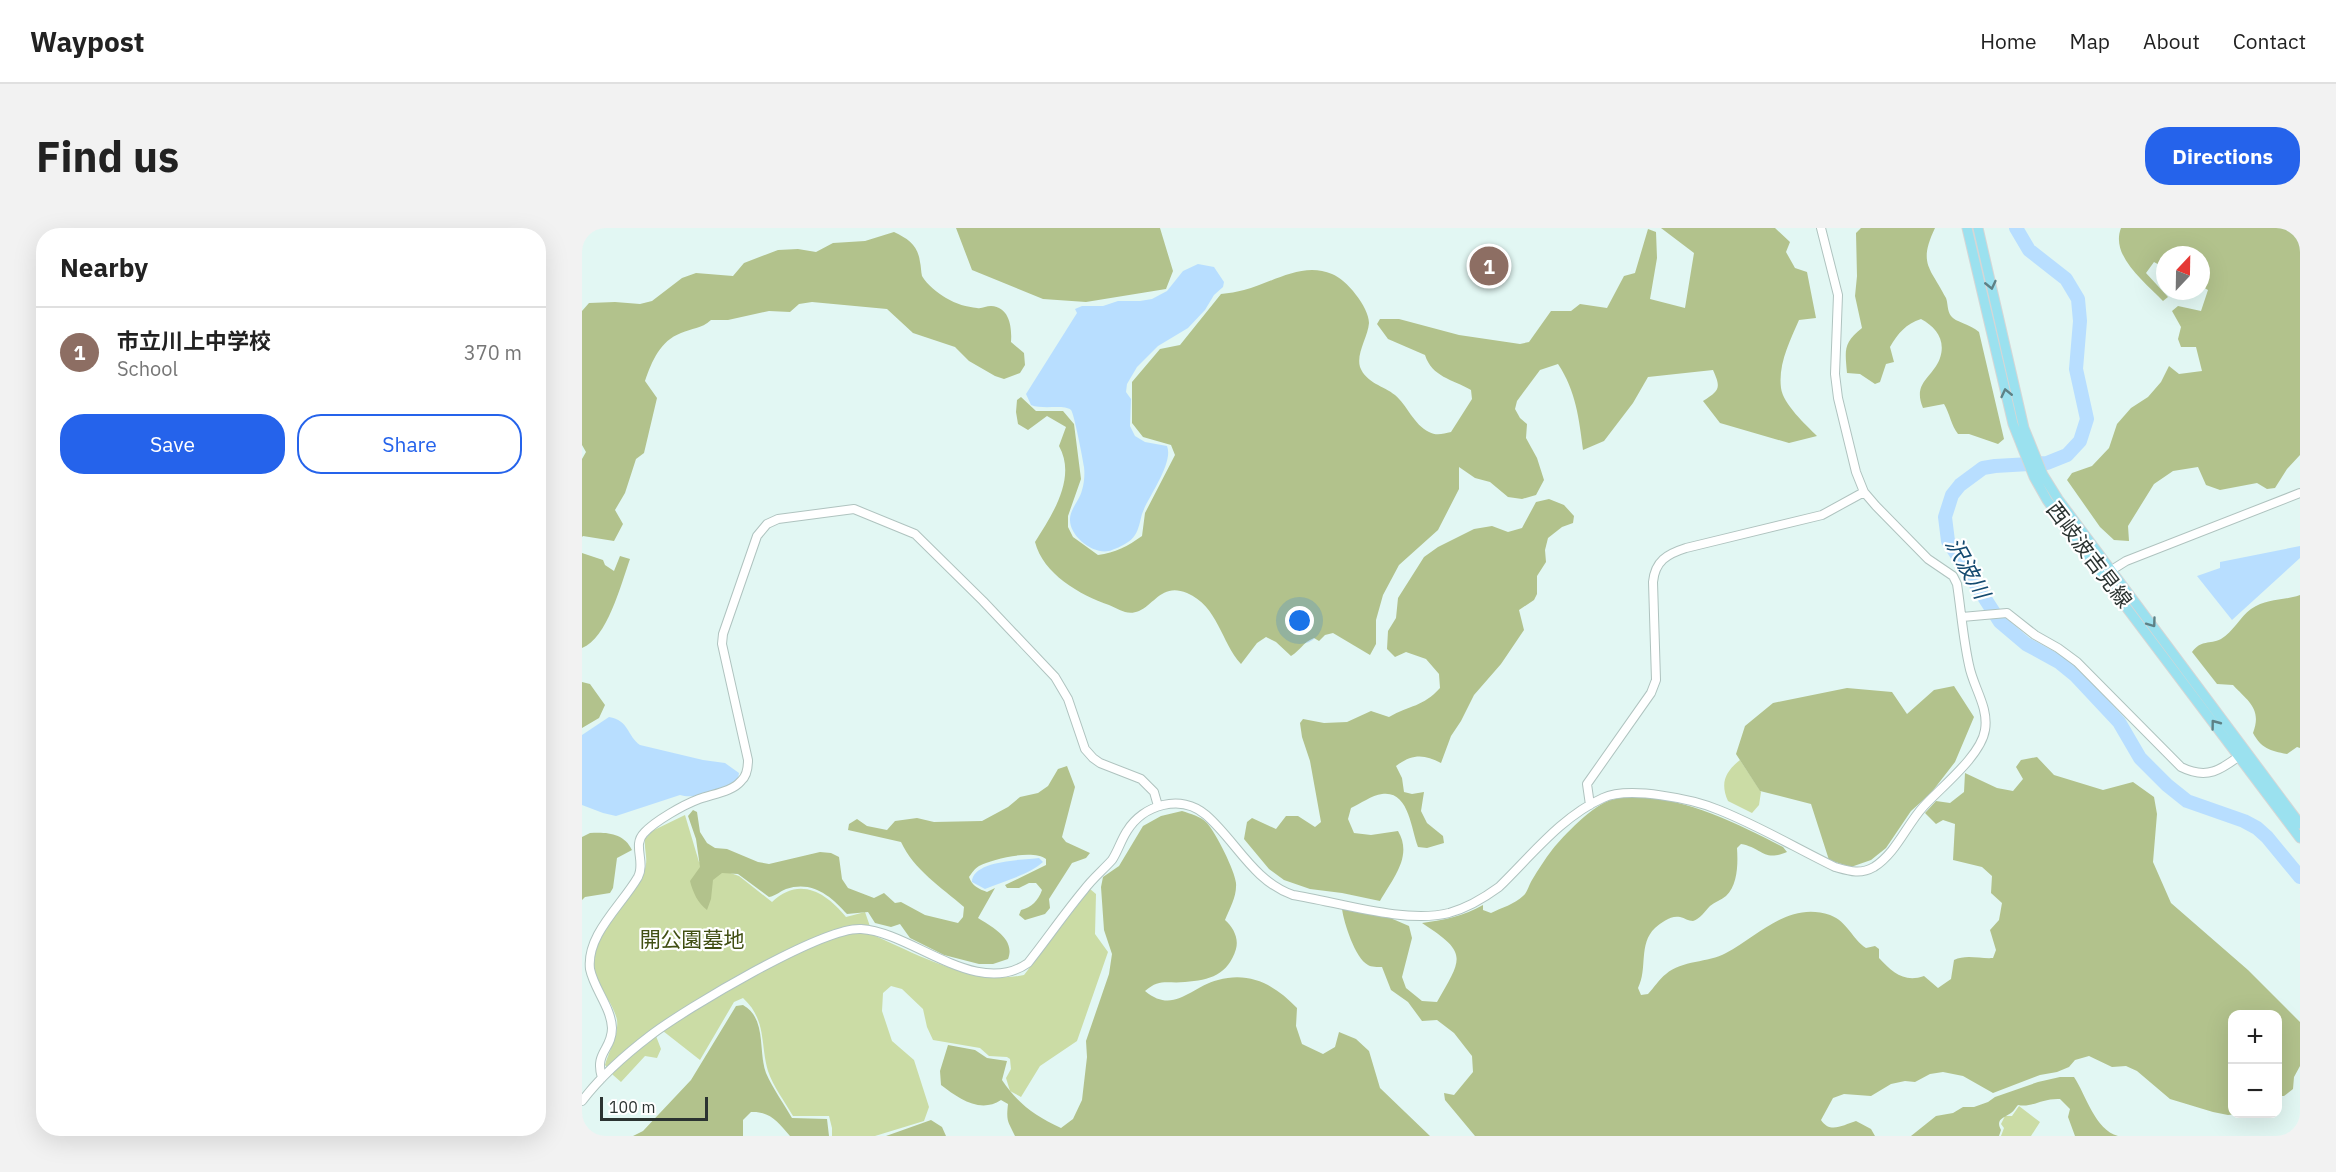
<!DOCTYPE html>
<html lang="en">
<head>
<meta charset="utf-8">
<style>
	:root { --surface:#fff; --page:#f2f2f2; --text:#222; --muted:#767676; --line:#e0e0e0; --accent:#2563eb }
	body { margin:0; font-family:"IBM Plex Sans","Noto Sans JP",sans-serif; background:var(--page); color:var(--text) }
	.controls { position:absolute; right:18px; bottom:18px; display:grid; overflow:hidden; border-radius:12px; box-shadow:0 6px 24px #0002 }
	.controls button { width:54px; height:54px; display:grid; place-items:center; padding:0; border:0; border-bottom:2px solid var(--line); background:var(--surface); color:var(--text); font:30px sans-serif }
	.compass { position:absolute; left:1574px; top:18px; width:54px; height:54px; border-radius:50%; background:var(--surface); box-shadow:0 6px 24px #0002; rotate:22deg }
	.scale { position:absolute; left:18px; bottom:15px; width:108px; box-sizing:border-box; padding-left:6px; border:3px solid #2b3331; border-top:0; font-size:16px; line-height:21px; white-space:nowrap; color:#2b3331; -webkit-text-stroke:4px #fff; paint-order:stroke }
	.you { position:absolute; left:718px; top:393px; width:21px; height:21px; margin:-15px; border:4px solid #fff; border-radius:50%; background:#1a73e8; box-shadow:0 0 0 9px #1a73e833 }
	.badge { display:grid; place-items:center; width:39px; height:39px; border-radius:50%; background:var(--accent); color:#fff; font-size:20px; font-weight:700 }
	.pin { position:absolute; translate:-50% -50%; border:3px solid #fff; box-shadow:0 2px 6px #0006 }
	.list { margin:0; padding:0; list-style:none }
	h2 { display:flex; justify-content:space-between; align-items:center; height:78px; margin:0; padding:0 24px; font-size:26px }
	h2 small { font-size:20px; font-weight:400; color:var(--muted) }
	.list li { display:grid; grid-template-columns:39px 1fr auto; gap:18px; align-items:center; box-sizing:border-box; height:90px; padding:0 24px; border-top:2px solid var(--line) }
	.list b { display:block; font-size:22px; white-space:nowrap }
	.list p { margin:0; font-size:20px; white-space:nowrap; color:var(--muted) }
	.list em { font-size:20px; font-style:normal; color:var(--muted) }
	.actions { display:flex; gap:12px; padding:18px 24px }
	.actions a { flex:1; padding:14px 0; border:2px solid var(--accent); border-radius:24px; text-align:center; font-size:21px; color:var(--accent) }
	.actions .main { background:var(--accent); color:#fff }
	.map { position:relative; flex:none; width:1718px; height:908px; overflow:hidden; border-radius:24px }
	header { display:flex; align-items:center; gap:36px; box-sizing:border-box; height:84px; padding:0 30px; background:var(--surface); border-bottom:2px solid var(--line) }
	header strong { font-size:28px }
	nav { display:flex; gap:33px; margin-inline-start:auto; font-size:21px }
	.intro { display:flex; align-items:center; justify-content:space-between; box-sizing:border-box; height:144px; padding:0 36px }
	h1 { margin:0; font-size:42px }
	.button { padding:15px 27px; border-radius:24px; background:var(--accent); color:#fff; font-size:21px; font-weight:700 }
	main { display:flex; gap:36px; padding:0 36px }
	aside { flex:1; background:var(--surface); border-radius:24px; box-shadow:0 6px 24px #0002 }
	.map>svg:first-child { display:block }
</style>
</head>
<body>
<header>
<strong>Waypost</strong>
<nav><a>Home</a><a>Map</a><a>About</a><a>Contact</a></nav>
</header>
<div class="intro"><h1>Find us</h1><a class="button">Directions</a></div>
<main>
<aside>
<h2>Nearby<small></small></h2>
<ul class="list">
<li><span class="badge" style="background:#8d6e63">1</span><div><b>市立川上中学校</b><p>School</p></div><em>370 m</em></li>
</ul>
<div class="actions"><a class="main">Save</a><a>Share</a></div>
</aside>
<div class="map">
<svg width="1718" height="908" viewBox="0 0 1718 908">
	<rect width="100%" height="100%" fill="#e2f7f3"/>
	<path fill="#cbdca5" d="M 1158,532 L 1179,564 L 1177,577 L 1170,585 L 1146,573 C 1138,555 1143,544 1158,532 Z
		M 103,587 L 117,634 L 157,648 L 190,674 C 217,648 244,664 264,689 L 283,684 L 291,707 C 337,727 391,758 442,747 L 508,661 L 514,666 L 513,706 L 526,724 L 495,813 L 458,838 L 439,869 L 428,863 L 424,850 L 429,841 L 428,831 L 425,829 L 407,828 L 398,820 L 351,812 L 345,799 L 341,781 L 320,761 L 309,758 L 301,765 L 300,783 L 310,813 L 332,832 L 347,879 L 342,893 L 293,908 L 250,908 L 250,900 L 247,888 L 211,888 C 203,874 191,858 186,843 C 178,816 185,792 161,770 L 152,774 L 118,832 L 81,803 L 74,808 L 79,821 L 75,830 L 63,828 L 39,854 L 31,847 L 23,837 C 27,822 37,808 35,792 C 31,772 9,753 11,732 C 13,709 49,668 62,644 C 67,630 62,625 63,611 L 70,603 Z
		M 1437,878 L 1458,894 L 1449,908 L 1419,908 L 1422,900 L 1419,896 L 1423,888 L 1430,888 Z"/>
	<path fill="#b2c28c" d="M 374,0 L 578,0 L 591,43 L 584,61 L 504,74 L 461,71 L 390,42 Z
		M 1079,0 L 1193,0 L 1208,14 L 1204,24 L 1213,40 L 1225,44 L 1234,90 L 1217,92 C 1208,113 1196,136 1199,160 C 1201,176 1224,197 1235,208 L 1207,215 L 1138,195 L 1121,173 C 1138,162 1139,160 1131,142 L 1066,149 L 1051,175 L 1022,213 L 1001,222 C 997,191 994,163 976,136 L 958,142 L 935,173 L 933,181 L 938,190 L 945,196 L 944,210 L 955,230 L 962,252 L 954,267 L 940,271 L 926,269 L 908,254 L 893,250 L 877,239 L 877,261 L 856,302 L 817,337 L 801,367 L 794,392 L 794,416 L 788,427 L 751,405 L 743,407 L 737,413 L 732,410 C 720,415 719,422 709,428 L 694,414 L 684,409 L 675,415 L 659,436 C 639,414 636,378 605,365 C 580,355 573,376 557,383 C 545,388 537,381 527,377 C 498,367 461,346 453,314 C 470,287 495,250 477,218 L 484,199 L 465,188 L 446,202 L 436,196 L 434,184 L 435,172 L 439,169 L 454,183 L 481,183 L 492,196 L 499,251 L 486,288 L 486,299 L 491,309 L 516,327 C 533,325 546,318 560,308 L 563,285 L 593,227 L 589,217 L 561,209 L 550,195 L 550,154 L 578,121 L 598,117 L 639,66 C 647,65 655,64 662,62 C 690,55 720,33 750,46 C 764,51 787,79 787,95 C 786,109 774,125 778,139 C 784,155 802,158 813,167 C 825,177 832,197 847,204 C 854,208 861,206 869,204 L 890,171 L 889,162 C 870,151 850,149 843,127 L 806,111 L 795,96 L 798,91 L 817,91 L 877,107 L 938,116 L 947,114 L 969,83 L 989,83 L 998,76 L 1025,80 L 1042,48 L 1053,45 L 1066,1 L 1074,4 L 1075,30 L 1068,71 L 1103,80 L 1112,25 Z
		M 1279,0 L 1353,0 C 1336,36 1348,39 1364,70 C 1366,75 1365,83 1369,88 C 1373,94 1388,96 1397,104 L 1422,211 L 1416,216 L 1387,206 L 1376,206 C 1369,197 1368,186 1362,176 L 1341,180 C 1330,154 1351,150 1358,130 C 1364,112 1354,99 1339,91 C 1324,96 1316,105 1308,119 L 1312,134 L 1304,136 L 1298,154 L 1293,156 L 1278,146 L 1265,145 C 1263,122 1261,115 1280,100 L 1273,68 L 1275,48 L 1274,5 Z
		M 1539,0 L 1718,0 L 1718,227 L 1705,241 L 1693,260 L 1685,261 L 1675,255 L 1638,262 L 1624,257 L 1616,239 L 1591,243 L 1572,256 L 1546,298 L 1547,313 L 1532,312 L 1518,299 L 1485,252 L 1490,245 L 1510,238 L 1527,220 L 1535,196 L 1549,180 L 1566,169 L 1579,154 L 1587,138 L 1597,146 L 1620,143 L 1614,119 L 1599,119 L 1596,111 L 1599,99 L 1590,83 L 1596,78 L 1619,83 L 1626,62 L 1619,58 L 1619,27 L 1583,27 L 1583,40 L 1572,34 L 1564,45 L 1586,69 L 1581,73 C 1563,54 1528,28 1539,0 Z
		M 312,4 C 327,11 336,18 338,34 C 339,38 339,44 340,48 C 345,57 356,65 364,70 C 374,76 385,79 395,80 C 400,81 404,78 409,78 C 428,79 430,100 429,114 L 442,125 L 443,137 L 438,145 L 422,151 L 413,148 L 387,133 L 373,119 L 331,105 L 305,81 L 230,74 L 217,76 L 208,84 L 187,83 L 146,92 L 129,92 C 119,101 110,100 99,105 C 78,113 70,133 63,153 L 75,170 L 62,225 L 54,231 L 43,265 L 33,282 L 41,296 L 32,313 L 1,308 L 0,309 L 0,231 L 4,224 L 0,217 L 0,83 L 7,75 L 33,74 L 58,76 L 70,73 L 100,50 L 114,45 L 151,48 L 162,35 L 196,22 L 216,21 L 234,24 L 251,15 L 283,13 Z
		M 967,271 L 982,277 L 992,288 L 991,295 L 980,299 L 966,310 L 963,322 L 964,334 L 955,348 L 955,366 L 952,372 L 937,382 L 942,402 L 919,436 L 892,467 L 879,493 L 869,508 L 859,535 C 842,526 830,526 814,538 L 820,550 L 822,564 L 830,566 L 842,564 L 839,583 L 845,595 L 861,608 L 862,615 L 845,620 L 836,619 C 829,601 827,562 800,566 C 790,567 778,576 769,580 L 766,591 L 772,605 L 789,607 L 816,603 C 831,628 811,650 798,673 L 760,665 L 728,661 L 702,652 L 687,641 L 662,611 L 665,594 L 670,590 L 694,601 L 704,588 L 716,588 L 733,599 L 739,594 L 728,533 L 720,509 L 718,495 L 721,491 L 742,495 L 765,494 L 789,483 L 807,489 C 828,477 841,479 858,460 L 857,446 L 844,431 L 824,424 L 813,429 L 805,421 L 806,403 L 814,390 L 816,370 L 842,329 L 856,319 L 892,301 L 910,298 L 926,304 L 940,300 L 954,274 Z
		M 0,325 L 21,332 L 23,337 L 32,343 L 38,328 L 48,331 C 39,356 25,411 0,420 Z
		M 1718,367 L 1718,520 L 1715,519 L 1705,526 C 1688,523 1679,520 1671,505 C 1680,481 1667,474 1651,457 L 1635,456 L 1610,424 C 1620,411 1627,417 1639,411 C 1651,404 1658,389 1669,381 C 1685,370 1701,373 1718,367 Z
		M 0,454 L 8,456 L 23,477 L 17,490 L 0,500 Z
		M 1372,458 L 1392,489 L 1373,534 L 1349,565 L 1329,583 L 1304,620 L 1289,632 L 1269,639 L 1247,632 L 1229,576 L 1178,563 L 1154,526 L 1163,498 L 1191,475 L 1265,460 L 1310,464 L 1325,486 L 1352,462 Z
		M 1455,529 L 1472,547 L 1521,562 L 1551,554 L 1572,569 L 1575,586 L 1571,634 L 1589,675 L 1666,742 L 1718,794 L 1718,838 L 1712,849 L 1711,861 L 1702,868 L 1696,868 L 1696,786 L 1650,786 L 1650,886 L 1656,886 L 1646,887 L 1631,884 L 1588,871 L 1555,843 L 1544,838 L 1530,839 L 1507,828 L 1493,832 L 1487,839 L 1475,844 L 1458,847 L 1411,865 L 1381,848 L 1361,844 L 1348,846 L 1333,854 L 1323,853 L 1309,856 L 1289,868 L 1262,866 L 1251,870 L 1239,892 C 1248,906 1261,897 1274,893 L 1289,901 L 1293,908 L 893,908 L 863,872 L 862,865 L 872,867 L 891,844 L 890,828 L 872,805 L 855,792 L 840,793 L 826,774 L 809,762 L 800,739 C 796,739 789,739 786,737 C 773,730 762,695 760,681 L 806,689 L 827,698 L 830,710 L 820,749 L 824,760 L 840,773 L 855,774 C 881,729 886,725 840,695 C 862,692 882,688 901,677 L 901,682 L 909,685 C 919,680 933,676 941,668 C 945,665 947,657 950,652 C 956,642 963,631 970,622 C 982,607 1011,577 1029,572 C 1080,557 1157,596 1201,619 L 1205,624 C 1181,634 1181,620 1159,616 L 1155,620 C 1156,635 1156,657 1144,668 C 1139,672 1133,674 1128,678 C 1123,683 1118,691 1111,693 C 1106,693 1103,690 1098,689 C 1089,687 1080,694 1073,700 C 1056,716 1066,741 1056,760 L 1059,767 L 1066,766 C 1072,760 1077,751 1084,746 C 1100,732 1126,735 1144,725 C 1177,708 1206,673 1248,687 C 1266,694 1270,711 1284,720 L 1293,718 L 1297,721 L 1297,730 C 1310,744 1322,755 1342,748 L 1356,760 L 1369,751 L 1372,732 C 1384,726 1398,731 1411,730 L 1414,722 L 1408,702 L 1417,692 L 1420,675 L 1409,665 L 1410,648 L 1400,639 L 1371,632 L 1373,596 L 1361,592 L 1354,596 L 1343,585 L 1354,573 L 1368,575 L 1382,564 L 1383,545 L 1415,560 L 1431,563 L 1441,551 L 1434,539 L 1439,532 Z
		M 485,538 L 493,559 L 480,609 L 484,614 L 508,625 L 504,630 L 490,635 L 467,671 L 468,680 L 463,686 L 443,692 L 437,687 L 439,682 C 450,679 456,673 460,662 L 454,655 L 447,655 L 437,660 L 425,660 L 423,657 L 464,637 L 464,631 C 451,621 410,631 397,638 C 392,641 390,645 387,649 C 390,658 397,661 405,664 L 413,660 L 396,690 C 410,699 434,711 426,731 L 411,736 L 397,736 L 362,727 L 328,710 L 318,696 L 309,699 L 293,695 L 286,684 L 265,686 C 249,668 230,652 204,661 C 198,663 194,668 187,669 L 156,646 L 140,645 L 131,652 L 129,671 L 125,682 C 116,675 111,665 108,653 L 118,639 L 114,611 L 106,588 L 111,582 L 115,584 L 118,604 L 125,615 L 133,620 L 145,621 L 176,634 L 187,636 L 238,624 L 249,625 L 257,629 L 260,651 L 266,660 L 292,670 L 302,665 L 313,675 L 319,674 L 343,687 L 376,695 L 381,689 L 382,679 C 359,659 332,642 319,614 L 266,602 L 267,596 L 275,591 L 285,598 L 305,602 L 313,593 L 335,590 L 352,594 L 400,593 L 426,579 L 438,569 L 456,565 L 466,558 L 476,541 Z
		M 600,583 C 609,586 618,588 625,595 C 634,605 653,643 654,655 C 655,668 648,680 643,692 C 651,699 657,710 654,721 C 646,747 628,752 603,754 C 585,756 578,750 563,763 C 592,787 608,759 636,752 C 668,743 693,757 715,780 L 714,798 L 720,816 L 741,826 L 753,819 L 757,804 L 774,811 L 787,823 L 798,860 L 848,908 L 433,908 C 426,893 424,894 426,876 L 419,872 C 398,886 376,870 359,857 L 358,843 L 366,817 L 393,822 L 405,830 L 425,833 L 420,852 C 435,875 453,888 479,900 L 491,891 L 500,872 L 505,829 L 504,813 L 527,746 L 530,726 L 522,702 L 519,659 L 521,649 L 537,638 L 561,598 L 579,588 Z
		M 8,605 C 25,604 42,605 50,622 L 35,630 L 31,660 L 28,665 L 3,669 L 0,672 L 0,609 Z
		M 161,777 C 185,790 176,824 184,845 C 191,861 202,876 210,890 L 245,891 L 247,908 L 208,908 C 196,894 188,883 169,884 L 161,892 L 161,908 L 51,908 L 61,903 L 109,852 L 154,778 Z
		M 1478,849 L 1492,849 C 1504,867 1513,902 1536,908 L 1493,908 L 1486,889 L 1488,881 L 1478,871 C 1460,870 1450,880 1436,877 C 1434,879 1432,883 1429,885 C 1422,890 1413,891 1419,902 L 1417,908 L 1329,908 L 1354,888 L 1371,885 L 1381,879 L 1392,879 L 1406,874 L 1413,869 L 1456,854 Z
		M 349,892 L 360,899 L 364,908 L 304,908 Z"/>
	<path fill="#b8deff" d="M 616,36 L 632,39 L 642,54 L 641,59 L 632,67 L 623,82 L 606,100 L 576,118 L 555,139 L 545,156 L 544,164 L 549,171 L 548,198 L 553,208 L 563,214 L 585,218 C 592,235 566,269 560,286 C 558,293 557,301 553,307 C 549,314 538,319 530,322 C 514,329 487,309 488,291 C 488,281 498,272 500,262 C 502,256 503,246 502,239 C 501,232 492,185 489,182 C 482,176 461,182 449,177 L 444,166 L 495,85 L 493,81 L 500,78 L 521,78 L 536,73 L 558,73 L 570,71 L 585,63 L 601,43 Z
		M 1718,318 L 1718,330 L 1650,392 L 1615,348 L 1638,340 L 1638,334 Z
		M 27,489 C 47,492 45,508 58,517 L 121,532 L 143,535 L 157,545 L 156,551 C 142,561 114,572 98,567 L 34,588 L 21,585 L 0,577 L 0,507 Z
		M 457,630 L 461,634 C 447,647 421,653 403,661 L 390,654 C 390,632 442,632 457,630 Z"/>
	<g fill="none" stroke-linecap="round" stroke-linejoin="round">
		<path stroke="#b8deff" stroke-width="14" d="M 1434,0 L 1447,22 L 1484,51 L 1496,71 L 1498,93 L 1494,141 L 1505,191 L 1498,213 L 1485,227 L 1465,235 L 1413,238 L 1401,240 L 1378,257 L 1370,267 L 1363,289 L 1366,313 L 1418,394 L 1444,416 L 1477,434 L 1493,447 L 1537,494 L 1558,530 L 1585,557 L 1605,573 L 1662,593 L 1675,600 L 1685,609 L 1718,649"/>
		<defs>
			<path id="minor" d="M 1525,345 L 1544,333 L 1718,265
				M 1380,389 L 1425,385 L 1453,407 L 1476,420 L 1495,434 L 1599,539 C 1625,552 1639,542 1660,526
				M 1008,577 L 1005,556 L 1069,465 L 1074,452 L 1071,354 C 1073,333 1085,326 1104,320 L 1240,287 L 1282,264
				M 20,850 C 12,824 30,822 30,800 C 29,779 12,761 8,741 C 4,707 40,677 56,649 C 64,634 50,617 62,605 C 73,593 101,577 117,571 C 130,566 150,564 159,553 C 165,548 166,540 166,532 L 140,416 L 141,406 L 175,308 L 185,296 L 196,291 L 272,281 L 333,306 L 401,373 L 473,449 L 486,471 L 503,521 L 511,530 L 518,535 L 559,551 L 572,564 L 576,578
				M 0,873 C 19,848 44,826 69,807 C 103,781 240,699 279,701 C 330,704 395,771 446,735 C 465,711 482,686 502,662 C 510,651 521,642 530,632 C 536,623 539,612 545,603 C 561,577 599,565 624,587 C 654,613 671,653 711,667 C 756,674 823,696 867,685 C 885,680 902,670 917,659 C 948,629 980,588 1021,570 C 1047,558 1111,571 1137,582 C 1177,598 1214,620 1253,639 C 1267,643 1278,647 1292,639 C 1314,625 1324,598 1341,579 C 1358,560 1399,528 1403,502 C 1407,479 1391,459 1387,437 C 1381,410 1379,382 1375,356 L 1371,348 L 1346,331 L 1294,278 L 1282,264 L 1274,244 L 1256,170 L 1253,146 L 1256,67 L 1239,0"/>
			<path id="major" d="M 1385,0 L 1431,196 L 1452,249 L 1465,272 L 1489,306 L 1718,610
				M 1396,0 L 1442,200 L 1461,247 L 1476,271 L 1718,596"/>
		</defs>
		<use href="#minor" stroke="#afc3bf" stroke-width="10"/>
		<use href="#major" stroke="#d5d6d6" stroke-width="11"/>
		<use href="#minor" stroke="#fff" stroke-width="8"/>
		<use href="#major" stroke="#9be1ef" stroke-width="9"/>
	</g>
	<defs><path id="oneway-chevron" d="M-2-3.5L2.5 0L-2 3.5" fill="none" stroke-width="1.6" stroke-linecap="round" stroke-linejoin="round" transform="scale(1.5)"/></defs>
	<g stroke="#5d8186">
		<use href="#oneway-chevron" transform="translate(1409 57) rotate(77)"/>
		<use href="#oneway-chevron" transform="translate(1424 165) rotate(-103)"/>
		<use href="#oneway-chevron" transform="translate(1570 395) rotate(54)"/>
		<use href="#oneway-chevron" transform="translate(1633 496) rotate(-127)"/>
	</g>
	<g text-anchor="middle" stroke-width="4.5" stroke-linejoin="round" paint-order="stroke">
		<g font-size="21" fill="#2b3331" stroke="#fff">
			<text transform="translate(1507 327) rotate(53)" y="7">西岐波吉見線</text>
		</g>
		<g font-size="21" fill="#414f13" stroke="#fff">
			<text x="110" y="719">開公園墓地</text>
		</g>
		<g font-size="22" font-style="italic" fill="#144a70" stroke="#fff">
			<text transform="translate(1386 340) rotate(61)" y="8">沢波川</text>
		</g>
	</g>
</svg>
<div class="controls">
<button>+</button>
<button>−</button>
</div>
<svg class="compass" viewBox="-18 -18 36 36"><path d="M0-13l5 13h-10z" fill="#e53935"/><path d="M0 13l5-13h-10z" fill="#767676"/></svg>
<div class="scale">100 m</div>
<div class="you"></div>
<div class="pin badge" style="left:907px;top:38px;background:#8d6e63">1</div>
</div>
</main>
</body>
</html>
